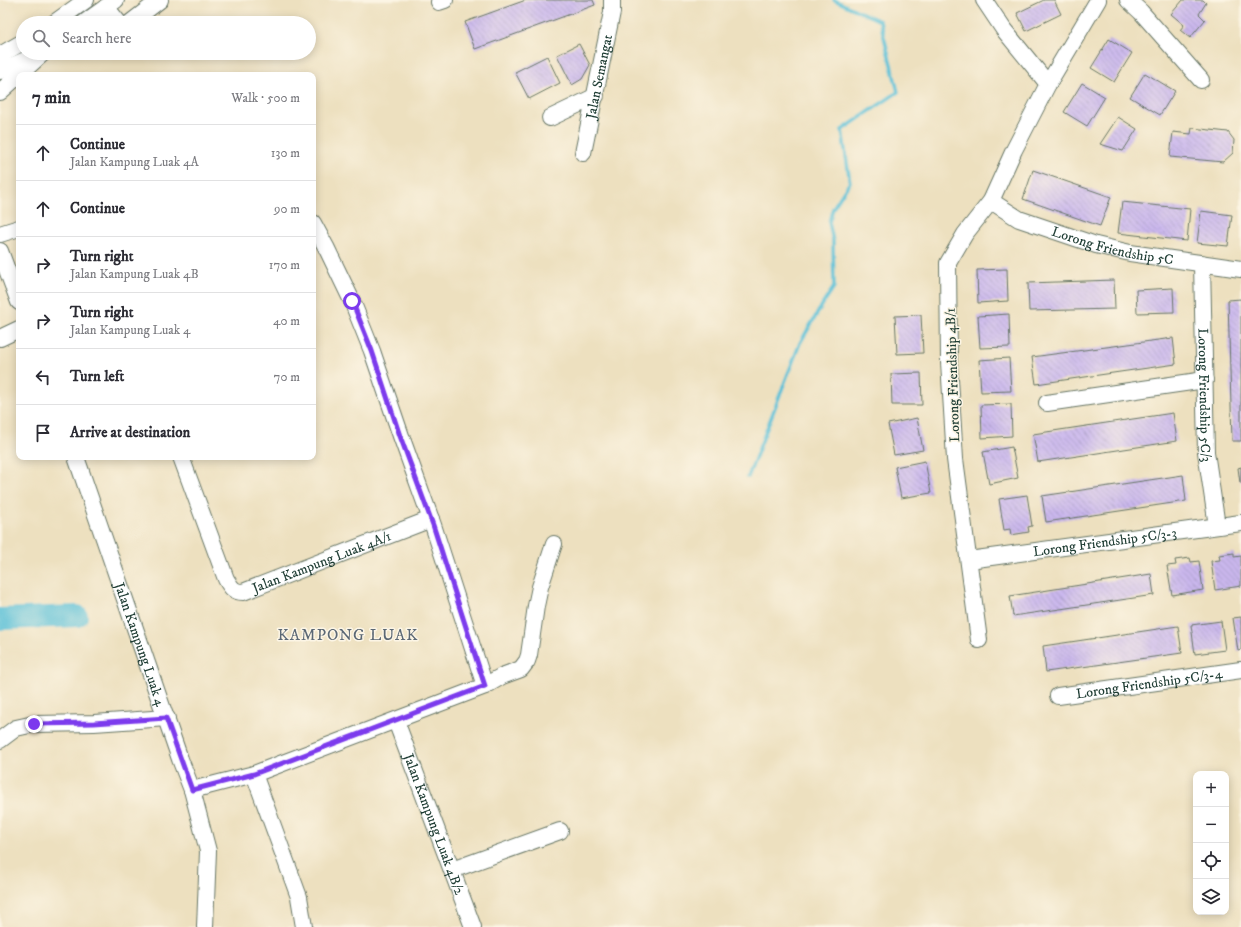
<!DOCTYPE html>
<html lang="en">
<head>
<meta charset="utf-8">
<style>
	:root { --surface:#fff; --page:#f7f7f7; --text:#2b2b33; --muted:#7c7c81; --line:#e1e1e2 }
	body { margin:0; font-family:"IM FELL DW Pica",serif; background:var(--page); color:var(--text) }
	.controls { position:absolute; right:12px; bottom:12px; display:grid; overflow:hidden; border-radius:8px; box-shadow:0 2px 10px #0003 }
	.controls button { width:36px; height:36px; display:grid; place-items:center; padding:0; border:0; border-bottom:1px solid var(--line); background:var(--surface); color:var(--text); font:20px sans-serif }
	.stop { position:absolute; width:12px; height:12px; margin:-9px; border:3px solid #7c3aed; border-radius:50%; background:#fff }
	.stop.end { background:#7c3aed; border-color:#fff; box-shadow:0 1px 4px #0008 }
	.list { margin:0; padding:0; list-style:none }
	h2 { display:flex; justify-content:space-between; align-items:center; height:52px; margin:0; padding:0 16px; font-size:17px }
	h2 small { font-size:13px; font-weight:400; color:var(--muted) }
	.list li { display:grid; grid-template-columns:26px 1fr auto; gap:12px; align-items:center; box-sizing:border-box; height:56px; padding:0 16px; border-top:1px solid var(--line) }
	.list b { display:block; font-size:15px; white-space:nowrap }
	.list p { margin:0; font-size:13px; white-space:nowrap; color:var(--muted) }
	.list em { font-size:13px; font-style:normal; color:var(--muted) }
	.icon { flex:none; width:22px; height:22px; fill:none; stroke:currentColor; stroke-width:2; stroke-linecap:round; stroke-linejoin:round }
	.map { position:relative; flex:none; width:1241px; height:927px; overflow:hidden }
	.search { position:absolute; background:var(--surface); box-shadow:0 2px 10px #0003; left:16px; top:16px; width:300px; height:44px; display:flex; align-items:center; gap:10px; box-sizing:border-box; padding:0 14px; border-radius:22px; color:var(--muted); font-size:15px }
	.panel { position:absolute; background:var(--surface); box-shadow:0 2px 10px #0003; left:16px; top:72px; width:300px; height:388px; border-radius:8px }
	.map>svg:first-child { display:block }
</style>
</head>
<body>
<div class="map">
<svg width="1241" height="927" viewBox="0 0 1241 927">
	<defs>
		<pattern id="building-back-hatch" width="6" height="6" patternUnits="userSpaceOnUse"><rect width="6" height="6" fill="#cab7ed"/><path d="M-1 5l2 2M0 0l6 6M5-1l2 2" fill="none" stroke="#a396c1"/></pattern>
	</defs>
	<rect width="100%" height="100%" fill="#fcf5e5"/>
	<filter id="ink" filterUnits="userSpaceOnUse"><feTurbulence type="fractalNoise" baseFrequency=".025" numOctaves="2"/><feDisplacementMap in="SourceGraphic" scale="8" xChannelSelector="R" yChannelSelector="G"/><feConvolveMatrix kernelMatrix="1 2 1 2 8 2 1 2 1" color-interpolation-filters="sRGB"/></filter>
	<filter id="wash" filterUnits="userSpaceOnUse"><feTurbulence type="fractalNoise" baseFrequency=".012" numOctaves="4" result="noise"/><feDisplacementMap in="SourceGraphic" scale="16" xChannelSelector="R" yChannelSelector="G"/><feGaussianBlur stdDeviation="0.9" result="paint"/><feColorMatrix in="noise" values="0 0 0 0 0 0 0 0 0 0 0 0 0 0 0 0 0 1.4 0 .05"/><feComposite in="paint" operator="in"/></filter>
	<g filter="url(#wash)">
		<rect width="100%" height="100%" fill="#ede0bf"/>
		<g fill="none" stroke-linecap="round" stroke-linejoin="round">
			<path stroke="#5ac0d7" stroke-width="3.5" d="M 748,477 L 800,343 L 824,302 L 834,287 L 833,241 L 829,222 L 833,208 L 850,182 L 842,130 L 898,92 L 880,21 L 834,0"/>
			<path stroke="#5ac0d7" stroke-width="22" d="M 0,619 L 77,616"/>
		</g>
		<g id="blocks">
			<path fill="url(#building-back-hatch)" d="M 526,0 L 593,0 L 595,5 L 475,49 L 465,22 Z
				M 1044,0 L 1054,0 L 1061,14 L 1026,31 L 1017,13 Z
				M 1183,0 L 1203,0 L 1206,3 L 1199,14 L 1205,20 L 1190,38 L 1180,30 L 1184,25 L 1171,14 Z
				M 1109,39 L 1132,53 L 1114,82 L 1091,68 Z
				M 579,44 L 590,65 L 582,79 L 572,85 L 557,55 Z
				M 547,56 L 560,83 L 529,99 L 515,72 Z
				M 1145,73 L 1175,91 L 1160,115 L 1130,97 Z
				M 1082,83 L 1105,97 L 1087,126 L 1064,112 Z
				M 1118,117 L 1137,129 L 1123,151 L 1100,144 Z
				M 1192,128 L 1228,132 L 1234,140 L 1233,153 L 1223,162 L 1170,157 L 1173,132 L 1191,134 Z
				M 1033,170 L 1111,197 L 1100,226 L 1023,199 Z
				M 1122,202 L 1190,209 L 1187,241 L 1118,233 Z
				M 1201,211 L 1232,215 L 1228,246 L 1197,243 Z
				M 1007,269 L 1008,301 L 978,303 L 977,270 Z
				M 1114,280 L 1115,309 L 1029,311 L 1028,283 Z
				M 1173,288 L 1174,312 L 1137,313 L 1136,290 Z
				M 1241,299 L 1241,441 L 1232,441 L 1228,300 Z
				M 1009,314 L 1010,347 L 980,348 L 978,316 Z
				M 921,315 L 923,353 L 897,354 L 895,316 Z
				M 1173,338 L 1176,364 L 1036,384 L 1032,357 Z
				M 1009,358 L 1011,391 L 981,392 L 979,360 Z
				M 921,373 L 922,405 L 892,405 L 891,374 Z
				M 1011,404 L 1012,436 L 982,438 L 981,405 Z
				M 1173,413 L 1177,441 L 1038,462 L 1033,434 Z
				M 917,418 L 923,450 L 894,455 L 888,424 Z
				M 1012,447 L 1018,478 L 989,484 L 983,452 Z
				M 925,461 L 931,493 L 901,498 L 895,467 Z
				M 1241,467 L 1241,483 L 1240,483 L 1238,468 Z
				M 1183,475 L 1186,501 L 1046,522 L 1042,496 Z
				M 1027,495 L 1032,526 L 1028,527 L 1029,532 L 1011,535 L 1010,529 L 1004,530 L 999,499 Z
				M 1234,553 L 1234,557 L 1241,556 L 1241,586 L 1215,590 L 1211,561 L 1220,560 L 1219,555 Z
				M 1190,558 L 1191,562 L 1199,561 L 1203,590 L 1172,595 L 1167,566 L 1176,565 L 1175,560 Z
				M 1151,574 L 1154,595 L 1013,616 L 1010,596 Z
				M 1241,617 L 1241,650 L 1238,651 L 1233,618 Z
				M 1221,621 L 1225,650 L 1195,654 L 1191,625 Z
				M 1178,626 L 1182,653 L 1046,672 L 1043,646 Z"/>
		</g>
	</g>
	<g filter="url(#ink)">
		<use href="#blocks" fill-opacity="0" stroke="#677665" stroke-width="1"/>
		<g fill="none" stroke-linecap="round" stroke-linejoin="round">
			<defs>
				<g id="minor">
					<path d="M 984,0 L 1004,30 L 1048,84"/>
					<path d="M 1128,0 L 1141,12 L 1201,80"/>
					<path d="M 439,2 L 445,0"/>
					<path d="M 106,7 L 119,23"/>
					<path d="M 54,23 L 86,0"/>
					<path d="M 84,23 L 116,0"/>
					<path d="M 130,23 L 160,0"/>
					<path d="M 0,55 L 23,42"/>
					<path d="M 0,71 L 32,57"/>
					<path d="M 0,92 L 43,53"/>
					<path d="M 550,118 L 596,96"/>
					<path id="s1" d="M 583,153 L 612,12 L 612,0"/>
					<path id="s2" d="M 991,201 L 1019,219 L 1096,245 L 1130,253 L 1241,269"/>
					<path d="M 313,223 L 326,247 L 352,301 L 372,351 L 401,436 L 433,525 L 485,686"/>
					<path d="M 0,234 L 19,228"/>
					<path d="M 0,251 L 19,302"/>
					<path id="s3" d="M 1202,263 L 1206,452 L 1217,526"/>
					<path d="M 0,338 L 19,329"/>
					<path d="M 1047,403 L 1205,380"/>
					<path id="s4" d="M 76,457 L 180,759 L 192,790 L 208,851 L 205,927"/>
					<path id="s5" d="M 181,457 L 226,579 C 231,587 233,592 243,592 L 431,519"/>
					<path id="s6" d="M 969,560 L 1241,523"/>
					<path d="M 979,640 L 955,459 L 949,362 L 948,263 L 965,234 L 991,201 L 1014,150 L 1048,84 L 1098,0"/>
					<path id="s7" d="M 1058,696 L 1241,670"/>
					<path id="s8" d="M 396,721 L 473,927"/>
					<path d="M 0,740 L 16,728 L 34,724 L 94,723 L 167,718"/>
					<path d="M 254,774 L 299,897 L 304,927"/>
					<path d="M 192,790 L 254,774 L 485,686 L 502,676 L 521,669 L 527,661 L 529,655 L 536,606 L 540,587 L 554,544"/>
					<path d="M 452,870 L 560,831"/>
				</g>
			</defs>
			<use href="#minor" stroke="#677665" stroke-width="18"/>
			<use href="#minor" stroke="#fff" stroke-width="16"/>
		</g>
	</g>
	<g fill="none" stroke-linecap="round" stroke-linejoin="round" filter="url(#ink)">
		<path stroke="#7c3aed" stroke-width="5" d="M 34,724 L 94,723 L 166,718 L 192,790 L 254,774 L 485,686 L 433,525 L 400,436 L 372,351 L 352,301"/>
	</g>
	<g text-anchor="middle" stroke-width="3" stroke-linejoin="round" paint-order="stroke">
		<g font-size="14" fill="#1f3d34" stroke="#fcf5e5">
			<text dy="5" stroke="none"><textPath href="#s1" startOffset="78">Jalan Semangat</textPath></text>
			<text dy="5" stroke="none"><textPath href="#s2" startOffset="131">Lorong Friendship 5C</textPath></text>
			<text transform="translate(952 375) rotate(-92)" y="5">Lorong Friendship 4B/1</text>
			<text dy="5" stroke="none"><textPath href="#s3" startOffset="132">Lorong Friendship 5C/3</textPath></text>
			<text dy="5" stroke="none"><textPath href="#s6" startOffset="137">Lorong Friendship 5C/3-3</textPath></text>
			<text dy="5" stroke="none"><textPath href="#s5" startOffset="237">Jalan Kampung Luak 4A/1</textPath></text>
			<text dy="5" stroke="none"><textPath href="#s4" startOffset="198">Jalan Kampung Luak 4</textPath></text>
			<text dy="5" stroke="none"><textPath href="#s7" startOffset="92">Lorong Friendship 5C/3-4</textPath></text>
			<text dy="5" stroke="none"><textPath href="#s8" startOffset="110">Jalan Kampung Luak 4B/2</textPath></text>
		</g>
		<g font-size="16" letter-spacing="1" fill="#5b6875" stroke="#fcf5e5">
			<text x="348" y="640">KAMPONG LUAK</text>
		</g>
	</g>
</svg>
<div class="controls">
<button>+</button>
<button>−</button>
<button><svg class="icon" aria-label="locate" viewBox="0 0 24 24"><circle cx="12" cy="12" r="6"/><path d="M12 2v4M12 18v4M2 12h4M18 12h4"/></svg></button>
<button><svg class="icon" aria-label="layers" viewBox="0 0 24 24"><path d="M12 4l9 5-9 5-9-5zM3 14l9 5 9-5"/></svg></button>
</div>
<div class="stop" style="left:352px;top:301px"></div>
<div class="stop end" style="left:34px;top:724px"></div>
<div class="search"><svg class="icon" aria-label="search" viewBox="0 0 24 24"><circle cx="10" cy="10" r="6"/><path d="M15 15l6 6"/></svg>Search here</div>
<section class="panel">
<h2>7 min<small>Walk · 500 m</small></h2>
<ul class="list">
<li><svg class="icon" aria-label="ahead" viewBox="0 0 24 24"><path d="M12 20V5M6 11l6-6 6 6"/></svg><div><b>Continue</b><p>Jalan Kampung Luak 4A</p></div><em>130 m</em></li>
<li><svg class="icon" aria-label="ahead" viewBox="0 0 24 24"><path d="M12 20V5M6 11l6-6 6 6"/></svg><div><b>Continue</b></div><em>90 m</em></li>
<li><svg class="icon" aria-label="right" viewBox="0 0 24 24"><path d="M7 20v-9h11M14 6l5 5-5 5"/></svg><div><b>Turn right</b><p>Jalan Kampung Luak 4B</p></div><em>170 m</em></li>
<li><svg class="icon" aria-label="right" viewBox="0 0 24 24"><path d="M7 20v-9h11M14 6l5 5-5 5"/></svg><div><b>Turn right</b><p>Jalan Kampung Luak 4</p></div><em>40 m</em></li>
<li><svg class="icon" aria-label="left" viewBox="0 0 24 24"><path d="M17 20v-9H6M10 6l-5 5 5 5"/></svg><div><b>Turn left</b></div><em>70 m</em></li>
<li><svg class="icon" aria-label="arrive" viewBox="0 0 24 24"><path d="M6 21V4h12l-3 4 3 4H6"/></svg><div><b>Arrive at destination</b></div></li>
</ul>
</section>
</div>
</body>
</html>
